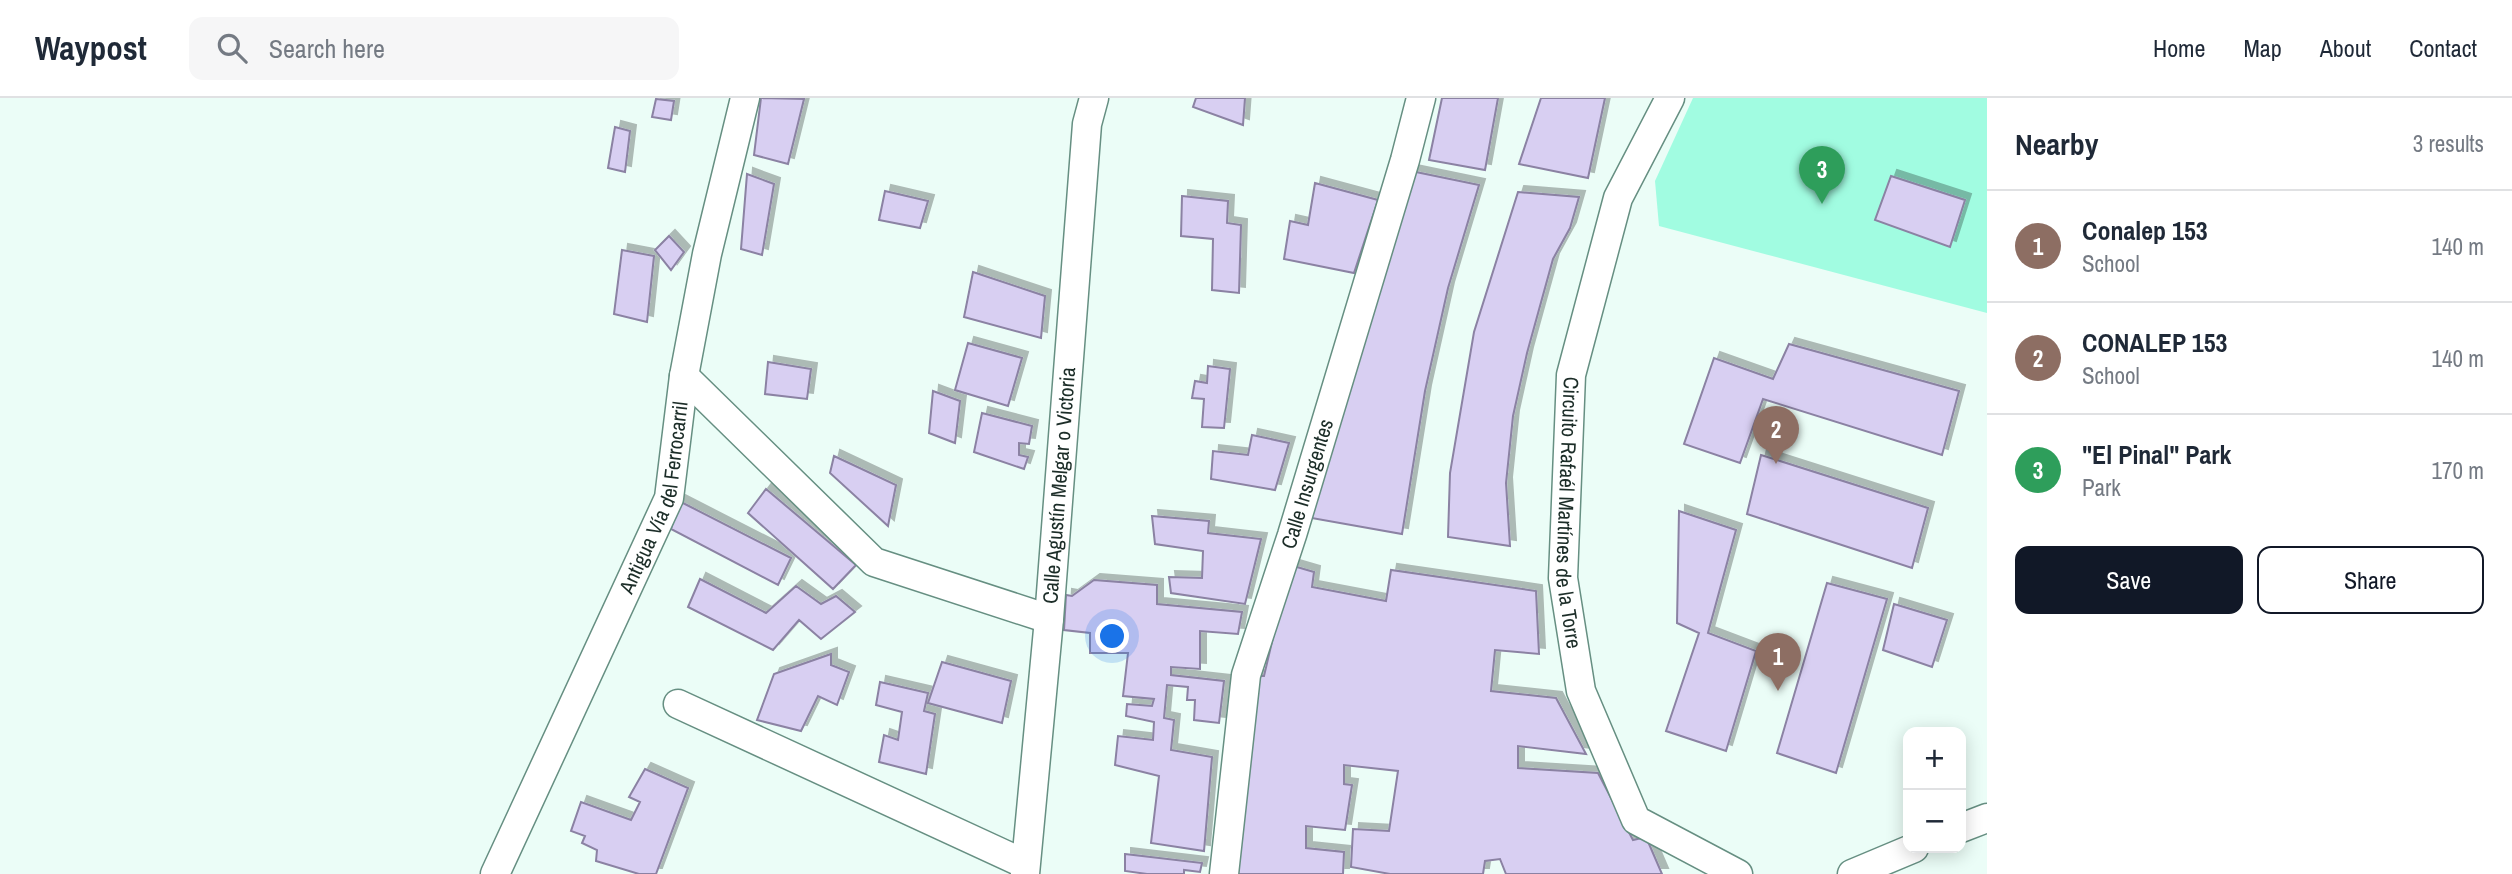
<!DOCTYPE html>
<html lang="en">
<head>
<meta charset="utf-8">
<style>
	:root { --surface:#fff; --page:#f6f6f7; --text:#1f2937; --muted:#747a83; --line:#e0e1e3; --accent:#111827 }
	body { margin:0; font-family:"Archivo Narrow",sans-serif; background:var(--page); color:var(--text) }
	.controls { position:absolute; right:21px; bottom:21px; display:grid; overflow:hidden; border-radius:14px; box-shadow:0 4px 18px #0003 }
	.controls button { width:63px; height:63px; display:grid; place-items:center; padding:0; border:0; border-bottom:2px solid var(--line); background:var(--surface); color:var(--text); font:35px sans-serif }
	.you { position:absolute; left:1113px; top:539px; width:24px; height:24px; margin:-18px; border:5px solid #fff; border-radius:50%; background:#1a73e8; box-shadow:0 0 0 10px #1a73e833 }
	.badge { display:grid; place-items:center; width:46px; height:46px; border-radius:50%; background:var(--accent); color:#fff; font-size:23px; font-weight:700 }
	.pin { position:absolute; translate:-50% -58px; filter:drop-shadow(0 2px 4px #0008) }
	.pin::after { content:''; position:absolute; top:37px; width:24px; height:21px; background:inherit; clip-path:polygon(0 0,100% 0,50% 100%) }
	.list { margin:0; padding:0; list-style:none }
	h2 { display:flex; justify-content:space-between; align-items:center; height:91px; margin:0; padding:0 28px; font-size:30px }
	h2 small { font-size:23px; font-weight:400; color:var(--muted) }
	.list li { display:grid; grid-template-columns:46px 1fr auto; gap:21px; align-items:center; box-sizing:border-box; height:112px; padding:0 28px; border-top:2px solid var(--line) }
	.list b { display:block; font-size:26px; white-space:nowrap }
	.list p { margin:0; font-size:23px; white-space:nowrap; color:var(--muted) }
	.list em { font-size:23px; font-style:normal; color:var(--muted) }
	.actions { display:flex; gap:14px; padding:21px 28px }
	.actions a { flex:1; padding:16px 0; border:2px solid var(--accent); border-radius:14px; text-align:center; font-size:24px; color:var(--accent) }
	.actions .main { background:var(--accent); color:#fff }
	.icon { flex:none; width:38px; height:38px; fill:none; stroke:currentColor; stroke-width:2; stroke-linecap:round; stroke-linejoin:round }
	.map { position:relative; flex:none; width:1987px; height:776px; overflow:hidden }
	header { display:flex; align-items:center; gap:42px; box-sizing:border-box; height:98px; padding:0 35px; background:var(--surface); border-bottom:2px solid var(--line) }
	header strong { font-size:33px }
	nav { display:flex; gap:38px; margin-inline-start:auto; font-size:24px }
	.search { width:490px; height:63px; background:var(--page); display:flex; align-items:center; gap:18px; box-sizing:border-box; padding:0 24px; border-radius:14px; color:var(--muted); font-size:26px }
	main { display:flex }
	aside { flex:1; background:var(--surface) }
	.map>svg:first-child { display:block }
</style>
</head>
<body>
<header>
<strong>Waypost</strong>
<div class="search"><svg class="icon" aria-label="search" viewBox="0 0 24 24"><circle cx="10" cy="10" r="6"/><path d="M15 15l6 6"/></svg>Search here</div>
<nav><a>Home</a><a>Map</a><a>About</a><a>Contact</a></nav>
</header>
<main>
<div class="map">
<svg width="1987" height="776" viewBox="0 0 1987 776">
	<defs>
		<filter id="shadow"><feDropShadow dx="6" dy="-6" stdDeviation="0" flood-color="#0004"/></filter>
	</defs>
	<rect width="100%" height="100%" fill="#ebfdf7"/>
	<path fill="#a1fce1" d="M 1693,0 L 1987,0 L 1987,215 L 1659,128 L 1655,83 Z"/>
	<path fill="#d8cff2" stroke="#8b82a3" stroke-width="2" filter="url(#shadow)" d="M 761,0 L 804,1 L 788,66 L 754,57 Z
		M 1196,0 L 1245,0 L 1243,27 L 1193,9 Z
		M 1442,0 L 1498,0 L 1485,72 L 1429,62 Z
		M 1541,0 L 1605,0 L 1588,80 L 1519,66 Z
		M 656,1 L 674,3 L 671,22 L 652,19 Z
		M 615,29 L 630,33 L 625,74 L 608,70 Z
		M 1411,73 L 1479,87 L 1448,190 L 1425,293 L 1402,436 L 1306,419 Z
		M 747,76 L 774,86 L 762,157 L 741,151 Z
		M 1891,78 L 1965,102 L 1950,149 L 1875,122 Z
		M 1315,85 L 1378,102 L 1354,175 L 1284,161 L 1290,123 L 1308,127 Z
		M 885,93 L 928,103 L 920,130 L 879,122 Z
		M 1518,94 L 1579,99 L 1570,130 L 1553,161 L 1527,255 L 1513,318 L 1506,385 L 1510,448 L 1448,439 L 1450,375 L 1474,234 Z
		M 1182,98 L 1228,103 L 1227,125 L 1241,127 L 1239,195 L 1212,192 L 1213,141 L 1181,138 Z
		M 669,138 L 684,154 L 671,172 L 655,152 Z
		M 622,152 L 654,158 L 647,224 L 614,216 Z
		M 973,174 L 1045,198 L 1041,240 L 964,219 Z
		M 968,245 L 1022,260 L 1008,308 L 955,292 Z
		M 1789,246 L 1959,293 L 1942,357 L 1763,301 L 1740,365 L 1684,346 L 1714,260 L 1773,281 Z
		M 768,264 L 811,271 L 807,301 L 765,296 Z
		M 1208,268 L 1230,271 L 1224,330 L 1202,329 L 1204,301 L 1192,300 L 1195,283 L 1207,285 Z
		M 933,293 L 960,303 L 955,345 L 929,335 Z
		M 982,315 L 1032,328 L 1029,346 L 1019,345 L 1019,357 L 1028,359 L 1024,371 L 974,354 Z
		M 1252,337 L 1289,345 L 1275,392 L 1211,381 L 1213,353 L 1248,357 Z
		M 1761,357 L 1928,410 L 1912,470 L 1747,416 Z
		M 834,358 L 896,387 L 888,428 L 830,375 Z
		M 766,391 L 856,467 L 833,491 L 748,415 Z
		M 679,403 L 791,460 L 778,487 L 671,431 Z
		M 1679,413 L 1736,432 L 1708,535 L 1756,553 L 1726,653 L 1666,633 L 1699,535 L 1677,525 Z
		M 1152,418 L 1209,423 L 1208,435 L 1261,441 L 1245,506 L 1171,495 L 1169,479 L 1202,480 L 1203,453 L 1155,446 Z
		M 1290,467 L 1314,474 L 1312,489 L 1386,503 L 1391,472 L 1536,493 L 1539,556 L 1495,552 L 1491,593 L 1556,600 L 1586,656 L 1518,648 L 1518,670 L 1598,675 L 1633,742 L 1646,739 L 1662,776 L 1506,776 L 1500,761 L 1485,763 L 1483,776 L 1390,776 L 1351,769 L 1353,731 L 1389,733 L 1398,673 L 1344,667 L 1344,686 L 1352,687 L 1345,732 L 1306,728 L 1306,750 L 1344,754 L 1343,776 L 1231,776 L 1250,578 L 1264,578 Z
		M 700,481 L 766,515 L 796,488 L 821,506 L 836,498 L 855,514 L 821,541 L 799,522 L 773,552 L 688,509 Z
		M 1094,482 L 1157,487 L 1157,506 L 1242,514 L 1238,536 L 1200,533 L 1200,571 L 1171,569 L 1171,577 L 1224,583 L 1219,625 L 1194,622 L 1195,602 L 1187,602 L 1188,589 L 1167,587 L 1164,620 L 1174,622 L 1171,652 L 1212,659 L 1204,753 L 1151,745 L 1159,678 L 1115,667 L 1118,638 L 1153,642 L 1154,624 L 1126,618 L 1127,606 L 1152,608 L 1154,601 L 1123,598 L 1128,555 L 1090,555 L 1090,535 L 1064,532 L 1066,497 L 1072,498 Z
		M 1827,485 L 1887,501 L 1836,675 L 1777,655 Z
		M 1894,506 L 1947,522 L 1932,569 L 1883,552 Z
		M 831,556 L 831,567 L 849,574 L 837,607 L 818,598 L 801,633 L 757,622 L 774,576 Z
		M 942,564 L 1011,583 L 1002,625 L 928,605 Z
		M 880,584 L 928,595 L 924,613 L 935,616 L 926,676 L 879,664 L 884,637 L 898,642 L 902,614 L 876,607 Z
		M 645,671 L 688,690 L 656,776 L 639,776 L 596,763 L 597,752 L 582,745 L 585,738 L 571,733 L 581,704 L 631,722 L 640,704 L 629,699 Z
		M 1125,756 L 1202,765 L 1200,774 L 1184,772 L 1184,776 L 1147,776 L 1125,773 Z"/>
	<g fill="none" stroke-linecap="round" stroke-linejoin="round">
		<defs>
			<g id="minor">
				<path id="s1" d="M 1670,0 L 1618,100 L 1571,277 L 1563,480 L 1581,593 L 1636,722 L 1738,776"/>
				<path d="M 684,278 L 874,464 L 1049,521"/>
				<path d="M 678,606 L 1025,766"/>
				<path d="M 1961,730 L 1987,720"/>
				<path id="s2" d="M 495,776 L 669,400 L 684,278 L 707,156 L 745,0"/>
				<path id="s3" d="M 1025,776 L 1049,521 L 1087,26 L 1094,0"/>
				<path id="s4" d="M 1224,776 L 1246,577 L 1292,437 L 1405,62 L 1421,0"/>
				<path d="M 1852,776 L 1914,750"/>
			</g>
		</defs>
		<use href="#minor" stroke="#668f82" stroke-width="31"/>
		<use href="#minor" stroke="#fff" stroke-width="28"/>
	</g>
	<g text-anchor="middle" stroke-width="5" stroke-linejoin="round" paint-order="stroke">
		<g font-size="21" fill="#1c2d28" stroke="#fff">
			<text dy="7" stroke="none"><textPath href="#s4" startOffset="401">Calle Insurgentes</textPath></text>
			<text dy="7" stroke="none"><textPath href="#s3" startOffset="390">Calle Agustín Melgar o Victoria</textPath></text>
			<text dy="7" stroke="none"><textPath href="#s2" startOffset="411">Antigua Vía del Ferrocarril</textPath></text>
			<text dy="7" stroke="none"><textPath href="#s1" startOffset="434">Circuito Rafaél Martínes de la Torre</textPath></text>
		</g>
	</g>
</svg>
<div class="controls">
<button>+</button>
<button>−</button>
</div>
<div class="you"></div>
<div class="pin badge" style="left:1778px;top:593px;background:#8d6e63">1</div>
<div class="pin badge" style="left:1776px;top:366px;background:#8d6e63">2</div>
<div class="pin badge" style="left:1822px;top:106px;background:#2e9e5b">3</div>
</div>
<aside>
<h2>Nearby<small>3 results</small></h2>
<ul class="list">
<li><span class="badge" style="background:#8d6e63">1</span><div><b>Conalep 153</b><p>School</p></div><em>140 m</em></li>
<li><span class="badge" style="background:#8d6e63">2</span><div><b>CONALEP 153</b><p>School</p></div><em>140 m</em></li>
<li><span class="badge" style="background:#2e9e5b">3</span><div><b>&quot;El Pinal&quot; Park</b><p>Park</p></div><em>170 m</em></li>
</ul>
<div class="actions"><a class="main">Save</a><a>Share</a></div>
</aside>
</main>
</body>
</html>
